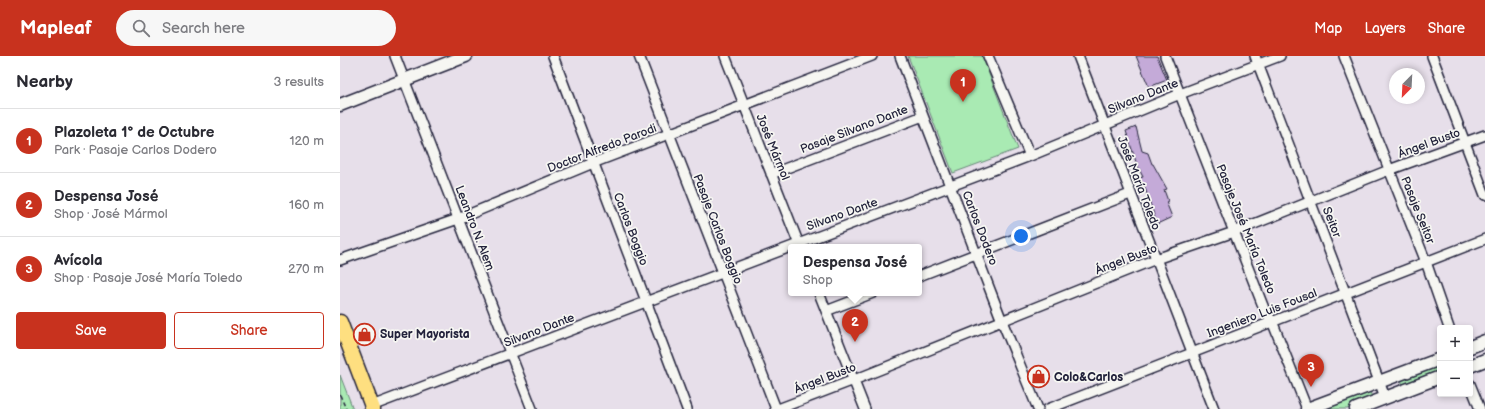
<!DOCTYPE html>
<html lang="en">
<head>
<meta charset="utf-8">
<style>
	:root { --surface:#fff; --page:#f7f7f7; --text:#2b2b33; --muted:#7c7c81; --line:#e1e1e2; --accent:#c8321e }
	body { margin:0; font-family:"Balsamiq Sans",sans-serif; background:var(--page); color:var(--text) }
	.controls { position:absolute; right:12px; bottom:12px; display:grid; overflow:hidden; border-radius:4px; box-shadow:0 2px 6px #0003 }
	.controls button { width:36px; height:36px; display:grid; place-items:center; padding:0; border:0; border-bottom:1px solid var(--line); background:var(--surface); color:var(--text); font:20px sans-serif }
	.compass { position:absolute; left:1049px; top:12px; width:36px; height:36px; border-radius:50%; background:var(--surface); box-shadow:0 2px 6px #0003; rotate:204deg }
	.you { position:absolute; left:681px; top:180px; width:14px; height:14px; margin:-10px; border:3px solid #fff; border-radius:50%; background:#1a73e8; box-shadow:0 0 0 6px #1a73e833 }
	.badge { display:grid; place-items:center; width:26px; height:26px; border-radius:50%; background:var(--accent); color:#fff; font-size:13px; font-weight:700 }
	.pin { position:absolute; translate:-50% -33px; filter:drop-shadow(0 1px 2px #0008) }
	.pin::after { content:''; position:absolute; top:21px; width:14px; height:12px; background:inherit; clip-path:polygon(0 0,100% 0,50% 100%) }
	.popup { position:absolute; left:448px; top:188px; width:134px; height:52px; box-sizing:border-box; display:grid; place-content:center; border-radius:4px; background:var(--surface); filter:drop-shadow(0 1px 3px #0005); font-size:13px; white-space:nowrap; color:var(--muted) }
	.popup b { font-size:15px; color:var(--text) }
	.popup::after { content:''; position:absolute; left:50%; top:100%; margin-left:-8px; border:8px solid transparent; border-top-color:var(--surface) }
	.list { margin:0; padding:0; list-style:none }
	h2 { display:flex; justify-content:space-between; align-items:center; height:52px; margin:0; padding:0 16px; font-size:17px }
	h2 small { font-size:13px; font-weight:400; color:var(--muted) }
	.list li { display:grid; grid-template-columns:26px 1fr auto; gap:12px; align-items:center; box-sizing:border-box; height:64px; padding:0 16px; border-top:1px solid var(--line) }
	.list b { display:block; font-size:15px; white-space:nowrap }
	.list p { margin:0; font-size:13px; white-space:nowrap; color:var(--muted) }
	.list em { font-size:13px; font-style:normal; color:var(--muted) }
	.actions { display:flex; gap:8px; padding:12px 16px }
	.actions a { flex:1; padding:9px 0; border:1px solid var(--accent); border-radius:4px; text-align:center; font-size:14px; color:var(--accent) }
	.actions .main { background:var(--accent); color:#fff }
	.icon { flex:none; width:22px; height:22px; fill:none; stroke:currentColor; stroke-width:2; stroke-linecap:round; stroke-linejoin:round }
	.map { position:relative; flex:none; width:1145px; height:353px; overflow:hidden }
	header { display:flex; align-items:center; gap:24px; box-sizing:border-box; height:56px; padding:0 20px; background:var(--accent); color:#fff }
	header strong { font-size:19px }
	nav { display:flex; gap:22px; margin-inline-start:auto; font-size:14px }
	.search { width:280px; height:36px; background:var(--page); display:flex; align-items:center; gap:10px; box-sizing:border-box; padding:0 14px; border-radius:22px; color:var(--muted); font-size:15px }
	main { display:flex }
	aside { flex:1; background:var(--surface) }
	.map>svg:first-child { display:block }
</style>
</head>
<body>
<header>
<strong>Mapleaf</strong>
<div class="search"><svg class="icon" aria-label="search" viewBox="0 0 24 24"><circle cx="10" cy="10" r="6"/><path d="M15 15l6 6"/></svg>Search here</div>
<nav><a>Map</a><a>Layers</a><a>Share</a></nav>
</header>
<main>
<aside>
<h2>Nearby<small>3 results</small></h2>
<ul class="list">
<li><span class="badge">1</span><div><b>Plazoleta 1° de Octubre</b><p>Park · Pasaje Carlos Dodero</p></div><em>120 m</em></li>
<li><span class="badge">2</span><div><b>Despensa José</b><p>Shop · José Mármol</p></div><em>160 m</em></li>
<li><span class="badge">3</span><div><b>Avícola</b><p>Shop · Pasaje José María Toledo</p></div><em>270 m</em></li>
</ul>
<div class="actions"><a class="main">Save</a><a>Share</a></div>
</aside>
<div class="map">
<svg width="1145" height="353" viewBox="0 0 1145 353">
	<rect width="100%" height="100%" fill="#e7dfea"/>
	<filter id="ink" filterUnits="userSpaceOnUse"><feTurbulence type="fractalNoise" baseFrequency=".025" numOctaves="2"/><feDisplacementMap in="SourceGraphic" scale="8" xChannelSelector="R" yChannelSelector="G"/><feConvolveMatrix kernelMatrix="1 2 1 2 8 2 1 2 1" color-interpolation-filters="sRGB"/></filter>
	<g filter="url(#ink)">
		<path fill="#a9eab3" stroke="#668677" d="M 568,0 L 642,0 L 678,93 L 613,117 Z
			M 1100,306 L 1100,314 L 1063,329 L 1060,321 Z
			M 0,319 L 13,353 L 0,353 Z
			M 1030,336 L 1033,343 L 1007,353 L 986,353 Z"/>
		<path fill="#c4aad8" stroke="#22223b" d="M 796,0 L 817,0 L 827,24 L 809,31 Z
			M 796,71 L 802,95 L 808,97 L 812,108 L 813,108 L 827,133 L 824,134 L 828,145 L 826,146 L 832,161 L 817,168 L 804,129 L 802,129 L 799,122 L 803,121 L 797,109 L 786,75 Z"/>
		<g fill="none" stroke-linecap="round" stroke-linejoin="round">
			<defs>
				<path id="street" d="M 55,0 L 192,353
					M 213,0 L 347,353
					M 299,0 L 436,353
					M 385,0 L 460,191
					M 560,0 L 662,265 L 698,353
					M 648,0 L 690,100
					M 738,0 L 874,353
					M 825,0 L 925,255 L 932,265 L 967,353
					M 915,0 L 1045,341
					M 1004,0 L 1086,206 L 1109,272
					M 1092,0 L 1145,139
					M 431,118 L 583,60
					M 0,204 L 118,163 L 253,107 L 532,0
					M 579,220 L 790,138
					M 479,237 L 525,353
					M 486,255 L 533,237
					M 1130,328 L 1140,353
					M 29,351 L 690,100 L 840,38 L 940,0
					M 438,353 L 514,324 L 816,203 L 894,176 L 1049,114 L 1145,79
					M 708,353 L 1145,183"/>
				<path id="secondary" d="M 0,49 L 126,0
					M 1130,291 L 1145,285
					M 1130,310 L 1145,304
					M 967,353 L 1100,303
					M 1016,353 L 1100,321"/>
				<path id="primary" d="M 0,266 L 33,353"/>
			</defs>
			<use href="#street" stroke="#22223b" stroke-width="12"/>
			<use href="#secondary" stroke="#22223b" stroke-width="15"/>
			<use href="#primary" stroke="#22223b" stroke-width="17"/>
			<path stroke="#22223b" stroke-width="1.5" stroke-dasharray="4 3" stroke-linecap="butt" d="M 0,339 L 6,353"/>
			<use href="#street" stroke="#f6f6f2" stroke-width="9"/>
			<use href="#secondary" stroke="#f6f6f2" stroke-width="12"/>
			<use href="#primary" stroke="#fedf80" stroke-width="14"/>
		</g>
	</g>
	<defs>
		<symbol id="shop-ring" viewBox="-11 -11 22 22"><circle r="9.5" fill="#f6f6f2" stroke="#c8321e" stroke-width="1.5"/><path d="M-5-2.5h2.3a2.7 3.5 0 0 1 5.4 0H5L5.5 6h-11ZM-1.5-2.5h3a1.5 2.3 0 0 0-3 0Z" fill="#c8321e"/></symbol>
	</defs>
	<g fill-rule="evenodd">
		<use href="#shop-ring" x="12" y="266" width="25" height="25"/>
		<use href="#shop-ring" x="686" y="308" width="25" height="25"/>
	</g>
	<g text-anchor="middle" stroke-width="3.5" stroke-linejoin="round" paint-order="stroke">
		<g font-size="12" fill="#22223b" stroke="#f6f6f2">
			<text transform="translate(803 40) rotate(-22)" y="4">Silvano Dante</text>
			<text transform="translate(514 73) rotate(-21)" y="4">Pasaje Silvano Dante</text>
			<text transform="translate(1089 87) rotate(-20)" y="4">Ángel Busto</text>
			<text transform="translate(433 91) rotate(68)" y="4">José Mármol</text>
			<text transform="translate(262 92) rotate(-21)" y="4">Doctor Alfredo Parodi</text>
			<text transform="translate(799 127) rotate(69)" y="4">José María Toledo</text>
			<text transform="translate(1078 154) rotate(68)" y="4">Pasaje Seitor</text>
			<text transform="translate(502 158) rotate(-20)" y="4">Silvano Dante</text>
			<text transform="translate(992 166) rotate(69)" y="4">Seitor</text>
			<text transform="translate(135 172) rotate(69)" y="4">Leandro N. Alem</text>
			<text transform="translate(640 172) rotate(69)" y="4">Carlos Dodero</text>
			<text transform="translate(291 173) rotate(69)" y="4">Carlos Boggio</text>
			<text transform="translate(378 173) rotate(69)" y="4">Pasaje Carlos Boggio</text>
			<text transform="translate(906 173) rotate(68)" y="4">Pasaje José María Toledo</text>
			<text transform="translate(786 203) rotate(-21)" y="4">Ángel Busto</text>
			<text transform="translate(922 257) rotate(-21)" y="4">Ingeniero Luis Fousal</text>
			<text transform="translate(199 274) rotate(-21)" y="4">Silvano Dante</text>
			<text transform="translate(485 322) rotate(-21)" y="4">Ángel Busto</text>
		</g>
		<g font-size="12" font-weight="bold" fill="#22223b" stroke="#f6f6f2" text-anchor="start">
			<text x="40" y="282">Super Mayorista</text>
			<text x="714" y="325">Colo&amp;Carlos</text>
		</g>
	</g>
</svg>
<div class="controls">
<button>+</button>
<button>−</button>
</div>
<svg class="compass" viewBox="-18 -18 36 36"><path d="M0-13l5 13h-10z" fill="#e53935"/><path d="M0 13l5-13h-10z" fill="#7c7c81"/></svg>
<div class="you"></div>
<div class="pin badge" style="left:623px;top:46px">1</div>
<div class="pin badge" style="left:515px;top:286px">2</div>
<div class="popup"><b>Despensa José</b>Shop</div>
<div class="pin badge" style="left:971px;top:331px">3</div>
</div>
</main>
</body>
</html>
